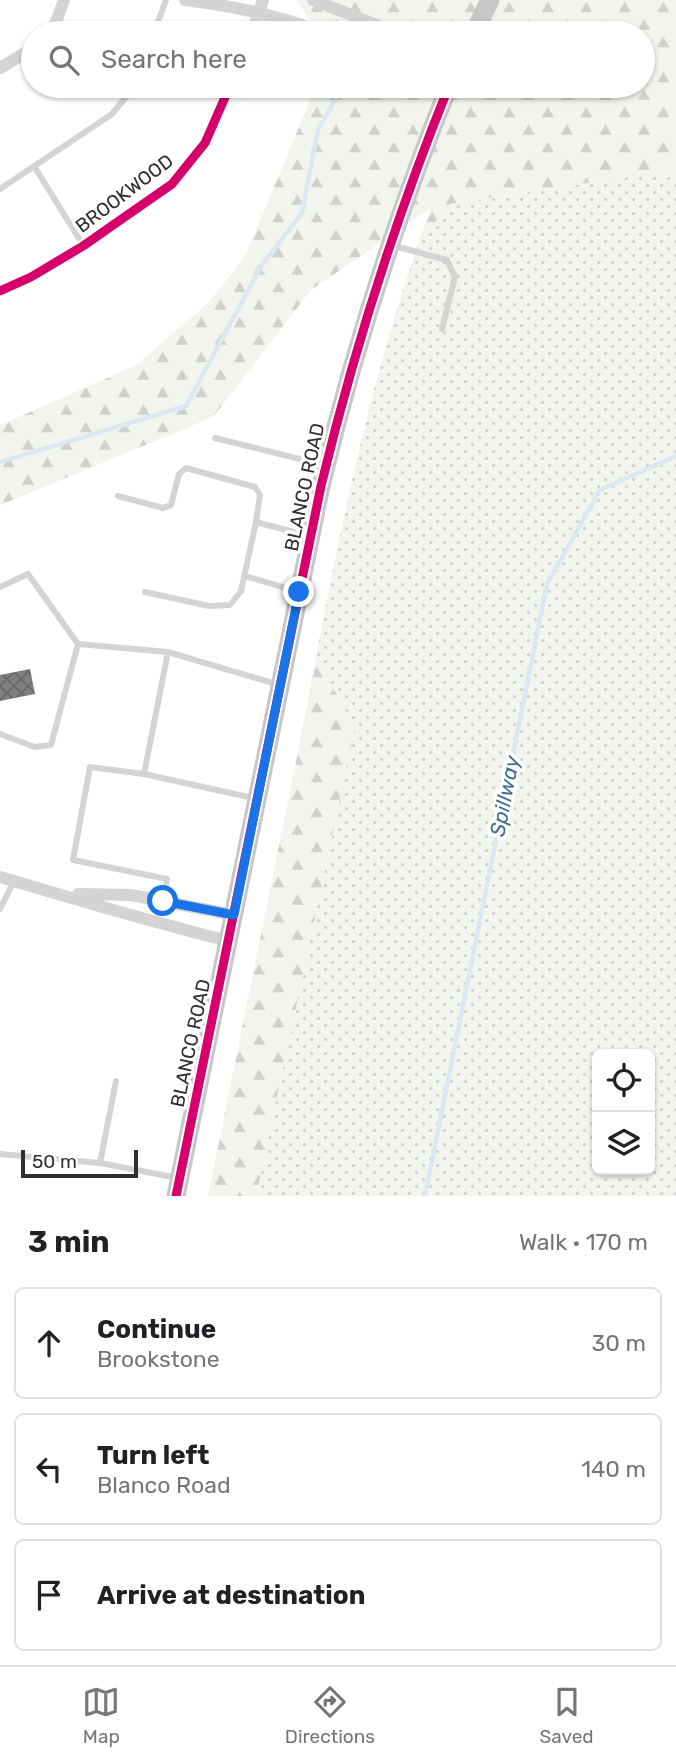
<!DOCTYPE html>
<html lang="en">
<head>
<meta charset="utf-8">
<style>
	:root { --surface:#fff; --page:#f2f2f2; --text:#202124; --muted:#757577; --line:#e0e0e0; --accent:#787878 }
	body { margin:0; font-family:Rubik,sans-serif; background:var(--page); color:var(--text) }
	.controls { position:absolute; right:21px; bottom:21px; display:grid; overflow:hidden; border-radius:10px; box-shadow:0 2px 5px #0004 }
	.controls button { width:63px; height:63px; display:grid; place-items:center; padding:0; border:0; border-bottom:2px solid var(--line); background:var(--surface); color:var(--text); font:35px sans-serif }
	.scale { position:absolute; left:21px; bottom:18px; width:117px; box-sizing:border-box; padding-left:7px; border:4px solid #2f2f2f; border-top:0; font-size:19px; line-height:24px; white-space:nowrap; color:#2f2f2f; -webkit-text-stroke:5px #fff; paint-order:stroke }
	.stop { position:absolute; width:21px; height:21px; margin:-16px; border:5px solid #1a73e8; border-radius:50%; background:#fff }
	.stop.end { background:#1a73e8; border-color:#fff; box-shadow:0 2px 7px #0008 }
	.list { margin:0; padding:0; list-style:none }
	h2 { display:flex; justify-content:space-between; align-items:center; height:91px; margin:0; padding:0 28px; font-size:30px }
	h2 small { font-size:23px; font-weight:400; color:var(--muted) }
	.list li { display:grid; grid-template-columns:46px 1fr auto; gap:21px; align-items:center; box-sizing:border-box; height:112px; margin:0 14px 14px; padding:0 14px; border:2px solid var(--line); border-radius:10px }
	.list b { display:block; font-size:26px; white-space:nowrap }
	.list p { margin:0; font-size:23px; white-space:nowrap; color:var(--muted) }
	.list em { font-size:23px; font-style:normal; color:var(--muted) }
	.icon { flex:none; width:38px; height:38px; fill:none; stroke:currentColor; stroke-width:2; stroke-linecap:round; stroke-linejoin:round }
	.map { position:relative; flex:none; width:676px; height:1196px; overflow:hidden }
	.search { position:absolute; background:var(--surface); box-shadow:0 2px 5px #0004; left:21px; right:21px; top:21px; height:77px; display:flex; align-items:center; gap:18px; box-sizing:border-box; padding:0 24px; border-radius:38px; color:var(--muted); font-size:26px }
	.sheet { height:469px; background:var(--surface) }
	nav { display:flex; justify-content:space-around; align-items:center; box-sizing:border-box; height:98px; border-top:2px solid var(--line); background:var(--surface); font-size:19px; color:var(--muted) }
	nav a { display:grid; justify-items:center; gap:4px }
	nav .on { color:var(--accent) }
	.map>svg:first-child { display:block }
</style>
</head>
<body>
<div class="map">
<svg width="676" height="1196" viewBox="0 0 676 1196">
	<defs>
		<pattern id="grass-dots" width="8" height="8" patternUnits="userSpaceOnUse" patternTransform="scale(1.75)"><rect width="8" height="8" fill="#f1f5ed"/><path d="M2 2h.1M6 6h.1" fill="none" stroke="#cfd2cc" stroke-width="1.8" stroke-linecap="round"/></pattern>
		<pattern id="forest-firs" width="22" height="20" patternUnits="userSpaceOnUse" patternTransform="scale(1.75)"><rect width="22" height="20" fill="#f1f5ed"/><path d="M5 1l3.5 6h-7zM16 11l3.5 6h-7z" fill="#cfd2cc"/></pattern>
		<pattern id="building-cross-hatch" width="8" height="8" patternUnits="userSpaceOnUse" patternTransform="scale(1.75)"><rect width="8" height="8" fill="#7f7f7f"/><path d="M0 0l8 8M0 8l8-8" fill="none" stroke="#686868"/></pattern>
	</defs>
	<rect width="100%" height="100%" fill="#fff"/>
	<path fill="url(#grass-dots)" fill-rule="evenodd" d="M 648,174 L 676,178 L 676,1196 L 256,1196 L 326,864 L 279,856 C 321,638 353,415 432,207 ZM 597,1054 L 650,1054 L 650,1170 L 597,1170 Z"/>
	<path fill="url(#forest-firs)" d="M 296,0 L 676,0 L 676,178 L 648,174 L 449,204 L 418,244 L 431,208 L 311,290 L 213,417 L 0,505 L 0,425 L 135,366 L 208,303 L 245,257 L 316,86 L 643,86 L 643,33 L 320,33 Z
		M 317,658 L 355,728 L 256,1196 L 208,1196 Z"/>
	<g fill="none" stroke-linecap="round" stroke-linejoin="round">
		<path stroke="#dbe8f1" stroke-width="4.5" d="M 0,462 L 186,406 L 260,268 L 302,213 L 318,130 L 343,86
			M 425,1196 L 547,584 L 600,490 L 676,456"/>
	</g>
	<path fill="url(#building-cross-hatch)" d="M 30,669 L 35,694 L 0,701 L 0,675 Z"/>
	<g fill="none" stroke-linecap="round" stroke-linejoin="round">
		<path stroke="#d4d4d4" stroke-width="6" d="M 154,33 L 166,0
			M 34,166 L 83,245
			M 0,189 L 112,114 L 135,86
			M 394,246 L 447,260 L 455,277 L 442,329
			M 215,438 L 324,465
			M 118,496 L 163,508 L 171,505 L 179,474 L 186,468 L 255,487 L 260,495 L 256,522 L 309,536
			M 245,576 L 296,591
			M 0,587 L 28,574 L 78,644
			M 145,592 L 209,606 L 230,605 L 241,591 L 256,522
			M 168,652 L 144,774 L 253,798
			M 0,734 L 35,747 L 51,745 L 78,644 L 168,652 L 276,684
			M 144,774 L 90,767 L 73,860 L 167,879 L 163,901
			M 0,909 L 14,881
			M 0,1154 L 100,1163 L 178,1178
			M 100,1163 L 116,1081"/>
		<path stroke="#d4d4d4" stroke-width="12" d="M 185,0 C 233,6 279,15 324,33
			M 313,0 L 397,33
			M 52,33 L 64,0
			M 252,33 L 263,0
			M 0,68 L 33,48
			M 0,291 L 31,277 L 83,246 L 172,184 L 205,143 L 230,86
			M 0,877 C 76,899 151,922 229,941
			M 78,894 L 131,895 L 234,915"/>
		<path stroke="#c7c7c7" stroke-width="19" d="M 474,33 L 490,0
			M 176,1196 L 321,486 C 354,349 396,217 449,86"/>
		<defs>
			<path id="cycleway" d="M 0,291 L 31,277 L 83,246 L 172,184 L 205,143 L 230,86
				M 176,1196 L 321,486 C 354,349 396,217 449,86"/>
		</defs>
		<use href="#cycleway" stroke="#fff" stroke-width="13"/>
		<use href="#cycleway" stroke="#d6006c" stroke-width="9"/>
	</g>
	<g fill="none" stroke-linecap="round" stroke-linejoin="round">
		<path stroke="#1a73e8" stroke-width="9" d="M 163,901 L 234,915 L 299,592"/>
	</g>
	<g text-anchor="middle" stroke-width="7" stroke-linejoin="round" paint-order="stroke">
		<g font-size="19" fill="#2f2f2f" stroke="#fff">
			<text transform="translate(124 193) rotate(-37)" y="7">BROOKWOOD</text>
			<text transform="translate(304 487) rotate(-78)" y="7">BLANCO ROAD</text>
			<text transform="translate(190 1043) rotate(-78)" y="7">BLANCO ROAD</text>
		</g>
		<g font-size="21" font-style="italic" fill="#406f8e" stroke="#fff">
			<text transform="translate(505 796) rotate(-79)" y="7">Spillway</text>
		</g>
	</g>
</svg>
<div class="controls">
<button><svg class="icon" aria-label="locate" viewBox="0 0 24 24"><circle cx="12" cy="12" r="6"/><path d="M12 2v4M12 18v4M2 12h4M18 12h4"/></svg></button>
<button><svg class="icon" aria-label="layers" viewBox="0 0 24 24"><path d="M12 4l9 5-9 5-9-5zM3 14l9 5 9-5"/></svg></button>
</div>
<div class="scale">50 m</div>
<div class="stop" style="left:163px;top:901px"></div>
<div class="stop end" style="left:299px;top:592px"></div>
<div class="search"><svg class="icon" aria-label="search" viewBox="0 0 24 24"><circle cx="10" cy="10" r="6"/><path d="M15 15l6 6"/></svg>Search here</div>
</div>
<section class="sheet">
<h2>3 min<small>Walk · 170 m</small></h2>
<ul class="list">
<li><svg class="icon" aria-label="ahead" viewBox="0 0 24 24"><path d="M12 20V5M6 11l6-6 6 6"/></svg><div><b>Continue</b><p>Brookstone</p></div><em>30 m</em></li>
<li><svg class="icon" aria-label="left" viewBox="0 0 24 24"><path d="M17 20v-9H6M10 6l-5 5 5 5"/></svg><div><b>Turn left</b><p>Blanco Road</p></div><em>140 m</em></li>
<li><svg class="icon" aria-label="arrive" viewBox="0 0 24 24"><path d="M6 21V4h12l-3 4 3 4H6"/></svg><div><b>Arrive at destination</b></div></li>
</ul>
</section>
<nav>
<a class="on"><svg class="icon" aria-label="map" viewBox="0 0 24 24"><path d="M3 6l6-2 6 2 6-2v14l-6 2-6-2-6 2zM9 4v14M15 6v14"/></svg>Map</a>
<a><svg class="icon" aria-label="directions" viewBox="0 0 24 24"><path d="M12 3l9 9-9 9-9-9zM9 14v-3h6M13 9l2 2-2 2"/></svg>Directions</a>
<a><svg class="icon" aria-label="saved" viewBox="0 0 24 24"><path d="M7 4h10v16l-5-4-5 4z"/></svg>Saved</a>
</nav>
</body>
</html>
